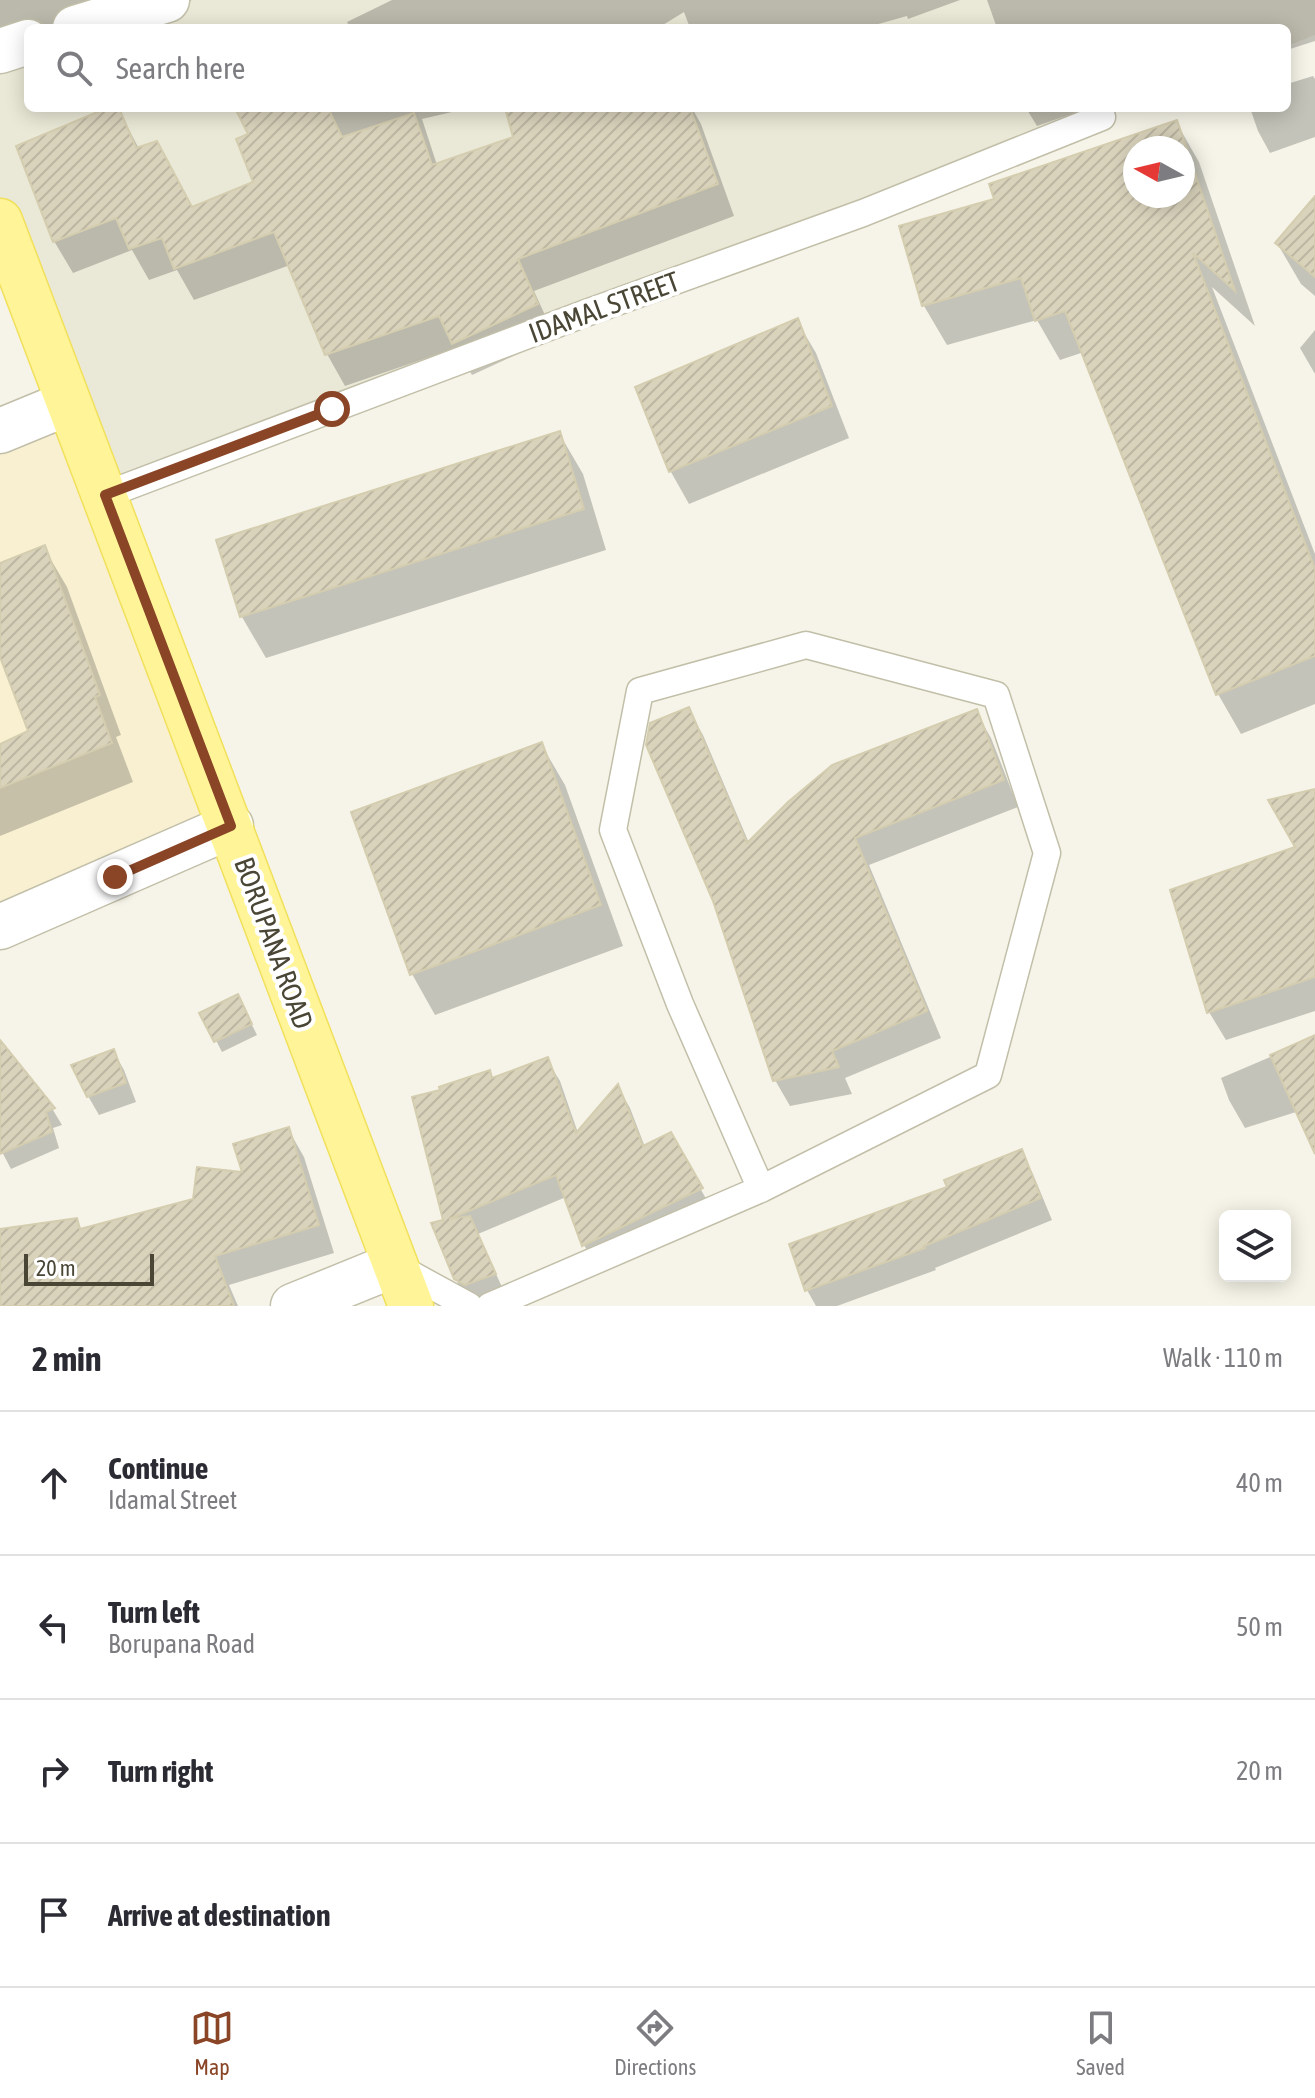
<!DOCTYPE html>
<html lang="en">
<head>
<meta charset="utf-8">
<style>
	:root { --surface:#fff; --page:#f7f7f7; --text:#2b2b33; --muted:#7c7c81; --line:#e1e1e2; --accent:#8a4526 }
	body { margin:0; font-family:"Asap Condensed",sans-serif; background:var(--page); color:var(--text) }
	.controls { position:absolute; right:24px; bottom:24px; display:grid; overflow:hidden; border-radius:12px; box-shadow:0 4px 20px #0003 }
	.controls button { width:72px; height:72px; display:grid; place-items:center; padding:0; border:0; border-bottom:2px solid var(--line); background:var(--surface); color:var(--text); font:40px sans-serif }
	.compass { position:absolute; left:1123px; top:136px; width:72px; height:72px; border-radius:50%; background:var(--surface); box-shadow:0 4px 20px #0003; rotate:278deg }
	.scale { position:absolute; left:24px; bottom:20px; width:130px; box-sizing:border-box; padding-left:8px; border:4px solid #4a4636; border-top:0; font-size:22px; line-height:28px; white-space:nowrap; color:#4a4636; -webkit-text-stroke:6px #fff; paint-order:stroke }
	.stop { position:absolute; width:24px; height:24px; margin:-18px; border:6px solid #8a4526; border-radius:50%; background:#fff }
	.stop.end { background:#8a4526; border-color:#fff; box-shadow:0 2px 8px #0008 }
	.list { margin:0; padding:0; list-style:none }
	h2 { display:flex; justify-content:space-between; align-items:center; height:104px; margin:0; padding:0 32px; font-size:34px }
	h2 small { font-size:26px; font-weight:400; color:var(--muted) }
	.list li { display:grid; grid-template-columns:52px 1fr auto; gap:24px; align-items:center; box-sizing:border-box; height:144px; padding:0 32px; border-top:2px solid var(--line) }
	.list b { display:block; font-size:30px; white-space:nowrap }
	.list p { margin:0; font-size:26px; white-space:nowrap; color:var(--muted) }
	.list em { font-size:26px; font-style:normal; color:var(--muted) }
	.icon { flex:none; width:44px; height:44px; fill:none; stroke:currentColor; stroke-width:2; stroke-linecap:round; stroke-linejoin:round }
	.map { position:relative; flex:none; width:1315px; height:1306px; overflow:hidden }
	.search { position:absolute; background:var(--surface); box-shadow:0 4px 20px #0003; left:24px; right:24px; top:24px; height:88px; display:flex; align-items:center; gap:20px; box-sizing:border-box; padding:0 28px; border-radius:12px; color:var(--muted); font-size:30px }
	.sheet { height:680px; background:var(--surface) }
	nav { display:flex; justify-content:space-around; align-items:center; box-sizing:border-box; height:112px; border-top:2px solid var(--line); background:var(--surface); font-size:22px; color:var(--muted) }
	nav a { display:grid; justify-items:center; gap:4px }
	nav .on { color:var(--accent) }
	.map>svg:first-child { display:block }
</style>
</head>
<body>
<div class="map">
<svg width="1315" height="1306" viewBox="0 0 1315 1306">
	<defs>
		<pattern id="building-hatch" width="6" height="6" patternUnits="userSpaceOnUse" patternTransform="scale(2)"><rect width="6" height="6" fill="#d9d3bc"/><path d="M-1 1l2-2M0 6l6-6M5 7l2-2" fill="none" stroke="#bcb6a2"/></pattern>
	</defs>
	<rect width="100%" height="100%" fill="#f6f4e8"/>
	<path fill="#eae8d6" d="M 0,0 L 1315,0 L 1315,35 L 1287,46 L 1287,28 L 28,28 L 28,108 L 1126,108 L 863,213 L 105,495 L 0,221 Z"/>
	<path fill="#f9f0d2" d="M 68,403 L 231,826 L 0,927 L 0,431 Z"/>
	<path fill="#0003" fill-rule="evenodd" d="M 0,0 L 192,0 L 120,28 L 28,28 L 14,65 L 4,73 L 0,67 Z
		M 392,0 L 960,0 L 908,19 L 907,16 L 864,28 L 820,28 L 818,24 L 807,28 L 690,28 L 684,12 L 658,28 L 350,28 L 347,22 Z
		M 987,0 L 1315,0 L 1315,41 L 1287,50 L 1287,28 L 997,28 Z
		M 1313,76 L 1315,79 L 1315,137 L 1270,153 L 1258,131 L 1250,108 L 1287,108 L 1287,84 Z
		M 112,108 L 118,108 L 139,149 L 193,209 L 256,183 L 250,134 L 237,108 L 469,108 L 422,119 L 437,165 L 515,138 L 507,108 L 692,108 L 701,124 L 734,216 L 534,291 L 555,337 L 472,375 L 456,348 L 345,386 L 327,354 L 290,265 L 194,300 L 177,270 L 149,280 L 132,250 L 73,273 L 54,241 Z
		M 1026,108 L 1089,108 L 1037,126 Z
		M 1176,122 L 1199,162 L 1255,326 L 1212,287 L 1315,554 L 1315,704 L 1241,734 L 1218,694 L 1084,352 L 1060,360 L 1037,320 L 947,345 L 924,306 L 901,228 L 997,200 ZM 1135,148 L 1183,148 L 1183,196 L 1135,196 Z
		M 1315,199 L 1315,296 L 1301,284 L 1277,243 Z
		M 797,321 L 816,353 L 849,438 L 689,504 L 671,472 L 638,388 Z
		M 1315,330 L 1315,374 L 1300,348 Z
		M 559,433 L 583,474 L 606,550 L 266,658 L 242,617 L 219,541 Z
		M 44,548 L 67,587 L 121,735 L 116,737 L 133,782 L 0,836 L 0,746 L 31,732 L 0,651 L 0,565 Z
		M 688,709 L 703,735 L 749,843 L 976,712 L 991,738 L 1018,807 L 869,865 L 941,1038 L 845,1078 L 852,1094 L 790,1106 L 775,1080 Z
		M 541,744 L 565,785 L 623,946 L 435,1015 L 412,974 Z
		M 1315,791 L 1315,1011 L 1226,1040 L 1209,1012 L 1298,848 Z
		M 243,1007 L 257,1035 L 222,1052 L 202,1013 Z
		M 1315,1038 L 1315,1106 L 1245,1128 L 1229,1100 L 1221,1078 Z
		M 0,1044 L 53,1110 L 62,1125 L 53,1128 L 59,1148 L 11,1169 L 0,1148 Z
		M 113,1051 L 124,1070 L 136,1102 L 99,1115 L 88,1096 Z
		M 547,1060 L 560,1081 L 578,1133 L 618,1087 L 630,1108 L 645,1147 L 670,1135 L 713,1211 L 596,1266 L 584,1245 L 566,1197 L 478,1234 L 506,1296 L 468,1301 L 455,1278 L 445,1222 L 442,1092 L 489,1073 L 493,1080 Z
		M 288,1129 L 304,1157 L 334,1253 L 229,1285 L 238,1306 L 164,1306 L 195,1200 L 245,1175 Z
		M 1021,1152 L 1033,1174 L 1052,1220 L 935,1268 L 936,1270 L 837,1306 L 816,1306 L 807,1290 L 791,1245 L 950,1188 Z"/>
	<path fill="url(#building-hatch)" stroke="#d4cdaf" stroke-width="2" fill-rule="evenodd" d="M 107,108 L 119,108 L 136,148 L 157,141 L 192,207 L 253,182 L 236,139 L 248,134 L 235,108 L 328,108 L 342,137 L 414,113 L 432,165 L 513,137 L 505,108 L 690,108 L 718,184 L 518,259 L 538,304 L 452,344 L 439,316 L 325,355 L 274,232 L 174,269 L 162,238 L 129,249 L 116,218 L 53,242 L 16,146 Z
		M 1177,120 L 1235,291 L 1193,253 L 1315,569 L 1315,656 L 1216,695 L 1065,311 L 1035,321 L 1021,278 L 922,306 L 899,226 L 994,199 L 989,184 ZM 1135,148 L 1183,148 L 1183,196 L 1135,196 Z
		M 1315,196 L 1315,277 L 1275,243 Z
		M 798,318 L 832,406 L 669,472 L 635,387 Z
		M 560,431 L 584,509 L 240,617 L 216,540 Z
		M 45,545 L 100,695 L 95,697 L 112,743 L 0,788 L 0,744 L 28,731 L 0,657 L 0,563 Z
		M 689,707 L 747,843 L 788,802 L 832,765 L 977,709 L 1004,780 L 855,838 L 927,1011 L 832,1051 L 839,1067 L 773,1081 L 713,901 L 646,745 L 650,723 Z
		M 542,742 L 601,905 L 410,975 L 351,812 Z
		M 1315,789 L 1315,977 L 1207,1013 L 1170,890 L 1295,847 L 1268,800 Z
		M 238,994 L 252,1024 L 214,1042 L 199,1013 Z
		M 1315,1035 L 1315,1154 L 1270,1055 Z
		M 0,1040 L 55,1108 L 46,1112 L 52,1132 L 0,1154 Z
		M 114,1049 L 126,1083 L 87,1097 L 71,1065 Z
		M 548,1057 L 576,1133 L 618,1084 L 643,1146 L 671,1132 L 703,1188 L 582,1246 L 556,1175 L 449,1219 L 470,1216 L 496,1274 L 465,1285 L 454,1279 L 431,1223 L 443,1220 L 412,1097 L 440,1090 L 439,1087 L 490,1070 L 492,1078 Z
		M 289,1127 L 319,1225 L 215,1256 L 234,1306 L 0,1306 L 0,1229 L 77,1218 L 80,1229 L 193,1199 L 197,1167 L 242,1172 L 233,1144 Z
		M 1022,1149 L 1041,1198 L 924,1246 L 925,1248 L 805,1291 L 789,1244 L 947,1187 L 944,1180 Z"/>
	<g fill="none" stroke-linecap="round" stroke-linejoin="round">
		<defs>
			<path id="service" d="M 105,495 L 586,313 L 863,213 L 1102,117
				M 394,1265 L 469,1306
				M 490,1306 L 761,1189 L 988,1075 L 1047,853 L 996,695 L 806,645 L 640,691 L 613,830 L 680,1004 L 761,1189"/>
			<path id="minor" d="M 75,28 L 167,0
				M 0,51 L 28,42
				M 0,431 L 68,403
				M 0,927 L 231,826
				M 293,1306 L 394,1265"/>
			<path id="primary" d="M 0,221 L 411,1306"/>
		</defs>
		<use href="#service" stroke="#c2bfa9" stroke-width="29"/>
		<use href="#minor" stroke="#c2bfa9" stroke-width="47"/>
		<use href="#primary" stroke="#f1e05b" stroke-width="47"/>
		<use href="#service" stroke="#fff" stroke-width="26"/>
		<use href="#minor" stroke="#fff" stroke-width="44"/>
		<use href="#primary" stroke="#fff598" stroke-width="44"/>
	</g>
	<g fill="none" stroke-linecap="round" stroke-linejoin="round">
		<path stroke="#8a4526" stroke-width="10" d="M 115,877 L 231,826 L 105,495 L 332,409"/>
	</g>
	<g text-anchor="middle" stroke-width="8" stroke-linejoin="round" paint-order="stroke">
		<g font-size="28" fill="#4a4636" stroke="#fff">
			<text transform="translate(604 307) rotate(-20)" y="10">IDAMAL STREET</text>
			<text transform="translate(274 943) rotate(70)" y="10">BORUPANA ROAD</text>
		</g>
	</g>
</svg>
<div class="controls">
<button><svg class="icon" aria-label="layers" viewBox="0 0 24 24"><path d="M12 4l9 5-9 5-9-5zM3 14l9 5 9-5"/></svg></button>
</div>
<svg class="compass" viewBox="-18 -18 36 36"><path d="M0-13l5 13h-10z" fill="#e53935"/><path d="M0 13l5-13h-10z" fill="#7c7c81"/></svg>
<div class="scale">20 m</div>
<div class="stop" style="left:332px;top:409px"></div>
<div class="stop end" style="left:115px;top:877px"></div>
<div class="search"><svg class="icon" aria-label="search" viewBox="0 0 24 24"><circle cx="10" cy="10" r="6"/><path d="M15 15l6 6"/></svg>Search here</div>
</div>
<section class="sheet">
<h2>2 min<small>Walk · 110 m</small></h2>
<ul class="list">
<li><svg class="icon" aria-label="ahead" viewBox="0 0 24 24"><path d="M12 20V5M6 11l6-6 6 6"/></svg><div><b>Continue</b><p>Idamal Street</p></div><em>40 m</em></li>
<li><svg class="icon" aria-label="left" viewBox="0 0 24 24"><path d="M17 20v-9H6M10 6l-5 5 5 5"/></svg><div><b>Turn left</b><p>Borupana Road</p></div><em>50 m</em></li>
<li><svg class="icon" aria-label="right" viewBox="0 0 24 24"><path d="M7 20v-9h11M14 6l5 5-5 5"/></svg><div><b>Turn right</b></div><em>20 m</em></li>
<li><svg class="icon" aria-label="arrive" viewBox="0 0 24 24"><path d="M6 21V4h12l-3 4 3 4H6"/></svg><div><b>Arrive at destination</b></div></li>
</ul>
</section>
<nav>
<a class="on"><svg class="icon" aria-label="map" viewBox="0 0 24 24"><path d="M3 6l6-2 6 2 6-2v14l-6 2-6-2-6 2zM9 4v14M15 6v14"/></svg>Map</a>
<a><svg class="icon" aria-label="directions" viewBox="0 0 24 24"><path d="M12 3l9 9-9 9-9-9zM9 14v-3h6M13 9l2 2-2 2"/></svg>Directions</a>
<a><svg class="icon" aria-label="saved" viewBox="0 0 24 24"><path d="M7 4h10v16l-5-4-5 4z"/></svg>Saved</a>
</nav>
</body>
</html>
